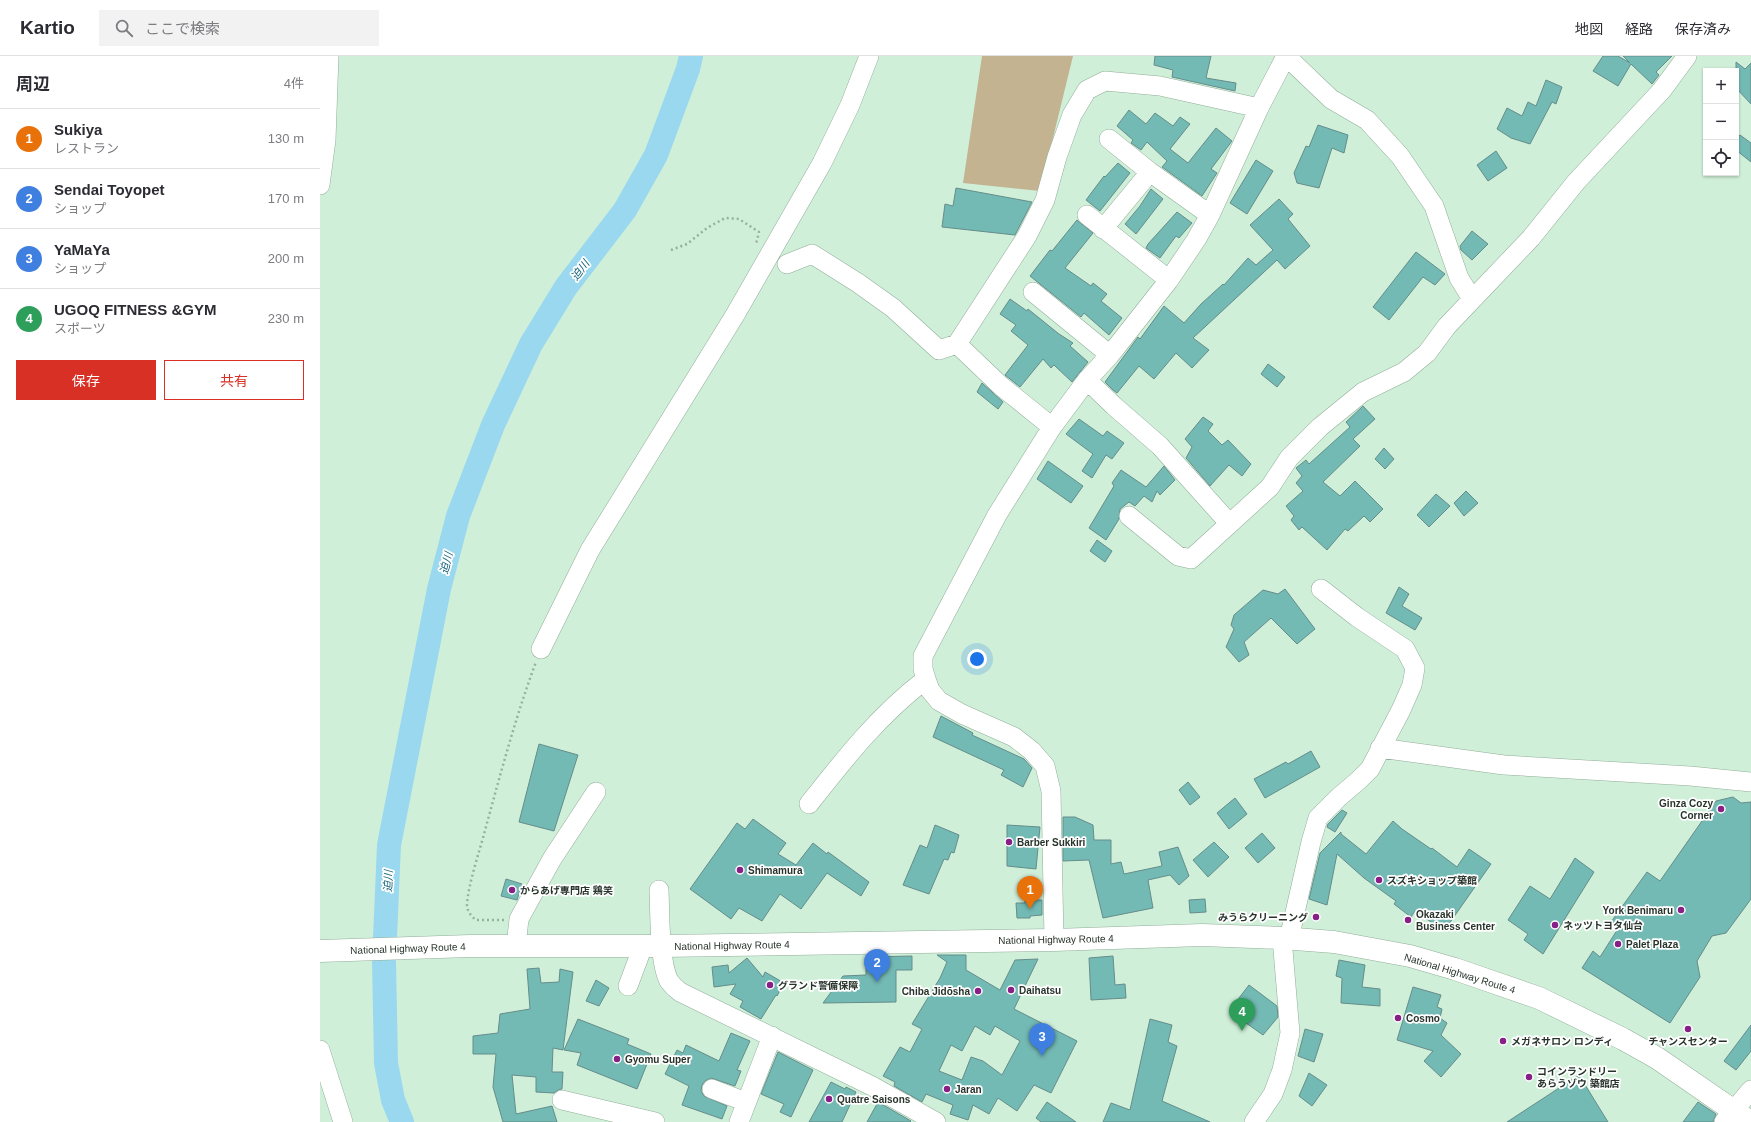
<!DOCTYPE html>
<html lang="ja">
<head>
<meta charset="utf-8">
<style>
	:root { --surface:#fff; --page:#f2f2f3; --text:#2b2b33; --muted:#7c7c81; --line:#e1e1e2; --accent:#d93025 }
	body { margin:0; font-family:Helvetica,"Noto Sans JP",sans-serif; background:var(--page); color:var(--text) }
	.controls { position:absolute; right:12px; top:12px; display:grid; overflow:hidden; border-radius:0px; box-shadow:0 1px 3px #0004 }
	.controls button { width:36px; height:36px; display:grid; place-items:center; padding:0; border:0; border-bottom:1px solid var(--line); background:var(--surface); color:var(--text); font:20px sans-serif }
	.you { position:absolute; left:657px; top:603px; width:14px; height:14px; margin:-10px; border:3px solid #fff; border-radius:50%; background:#1a73e8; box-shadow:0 0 0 6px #1a73e833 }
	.badge { display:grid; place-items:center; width:26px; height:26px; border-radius:50%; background:var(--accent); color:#fff; font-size:13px; font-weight:700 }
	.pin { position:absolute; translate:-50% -33px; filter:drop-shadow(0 1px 2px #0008) }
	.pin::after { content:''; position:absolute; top:21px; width:14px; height:12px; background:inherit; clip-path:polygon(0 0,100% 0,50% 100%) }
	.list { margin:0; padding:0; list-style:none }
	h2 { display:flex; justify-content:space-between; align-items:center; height:52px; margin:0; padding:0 16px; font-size:17px }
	h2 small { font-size:13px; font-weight:400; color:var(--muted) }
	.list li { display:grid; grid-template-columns:26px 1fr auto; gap:12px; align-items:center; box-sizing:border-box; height:60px; padding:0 16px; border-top:1px solid var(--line) }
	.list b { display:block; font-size:15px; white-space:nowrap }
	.list p { margin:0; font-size:13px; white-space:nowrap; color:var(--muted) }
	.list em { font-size:13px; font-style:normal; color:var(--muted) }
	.actions { display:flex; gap:8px; padding:12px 16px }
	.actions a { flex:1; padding:9px 0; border:1px solid var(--accent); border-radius:0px; text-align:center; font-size:14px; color:var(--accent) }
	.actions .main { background:var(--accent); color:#fff }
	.icon { flex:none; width:22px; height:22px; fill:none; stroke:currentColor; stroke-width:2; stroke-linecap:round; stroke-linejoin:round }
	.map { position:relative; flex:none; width:1431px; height:1066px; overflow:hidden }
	header { display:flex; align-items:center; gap:24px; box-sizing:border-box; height:56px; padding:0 20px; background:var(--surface); border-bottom:1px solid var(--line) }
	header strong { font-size:19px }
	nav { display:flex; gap:22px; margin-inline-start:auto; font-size:14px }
	.search { width:280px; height:36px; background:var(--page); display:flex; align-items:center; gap:10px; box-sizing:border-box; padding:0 14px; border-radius:0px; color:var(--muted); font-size:15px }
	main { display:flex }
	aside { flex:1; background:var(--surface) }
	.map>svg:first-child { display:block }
</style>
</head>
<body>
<header>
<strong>Kartio</strong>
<div class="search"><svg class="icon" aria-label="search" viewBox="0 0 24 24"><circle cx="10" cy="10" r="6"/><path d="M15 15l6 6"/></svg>ここで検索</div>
<nav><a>地図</a><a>経路</a><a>保存済み</a></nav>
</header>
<main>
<aside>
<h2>周辺<small>4件</small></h2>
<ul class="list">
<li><span class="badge" style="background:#e8710a">1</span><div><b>Sukiya</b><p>レストラン</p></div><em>130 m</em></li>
<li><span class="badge" style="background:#3f7fe0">2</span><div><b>Sendai Toyopet</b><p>ショップ</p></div><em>170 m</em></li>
<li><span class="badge" style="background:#3f7fe0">3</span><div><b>YaMaYa</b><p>ショップ</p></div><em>200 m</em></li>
<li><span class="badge" style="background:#2e9e5b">4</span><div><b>UGOQ FITNESS &amp;GYM</b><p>スポーツ</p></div><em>230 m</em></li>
</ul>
<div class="actions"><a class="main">保存</a><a>共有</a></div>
</aside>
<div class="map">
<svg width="1431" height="1066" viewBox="0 0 1431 1066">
	<rect width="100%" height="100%" fill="#d0efd9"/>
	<path fill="#c4b391" d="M 662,0 L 753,0 L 720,135 L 643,127 Z"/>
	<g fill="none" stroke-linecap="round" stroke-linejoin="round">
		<path stroke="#9ad8f0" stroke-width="24" d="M 82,1066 L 73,1044 L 66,1007 L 64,905 L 69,789 L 119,533 L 138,460 L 173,369 L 211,288 L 246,231 L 305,154 L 336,99 L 368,13 L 371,0"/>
	</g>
	<path fill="#73b9b4" stroke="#658d8a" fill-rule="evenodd" d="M 835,0 L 891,0 L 886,22 L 916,27 L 915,35 L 852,21 L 853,14 L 834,9 Z
		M 1283,0 L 1298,0 L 1310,7 L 1303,0 L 1352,0 L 1336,16 L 1339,19 L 1332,28 L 1311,8 L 1298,30 L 1273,15 Z
		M 1416,6 L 1425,13 L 1431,7 L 1431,48 L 1416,32 Z
		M 1226,24 L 1242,31 L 1236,48 L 1232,46 L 1210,88 L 1191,82 L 1177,73 L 1187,52 L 1202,60 L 1208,46 L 1216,50 Z
		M 809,54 L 826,68 L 835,57 L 853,70 L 860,61 L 870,68 L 850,93 L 868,107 L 896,72 L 912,85 L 891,113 L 897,117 L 882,140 L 842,111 L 847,105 L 827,86 L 821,94 L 811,87 L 813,84 L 797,70 Z
		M 998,69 L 1028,79 L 1024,97 L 1012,92 L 999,132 L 977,127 L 974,117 L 986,90 L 989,91 Z
		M 1420,79 L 1431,87 L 1431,106 L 1416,94 L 1416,85 Z
		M 1176,95 L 1187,112 L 1168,125 L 1157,109 Z
		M 936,104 L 953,115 L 927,158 L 910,147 Z
		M 798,107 L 810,117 L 780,155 L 766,144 L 784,120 L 785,121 Z
		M 636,132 L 712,146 L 695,179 L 622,171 L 625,148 L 633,150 Z
		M 831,133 L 843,143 L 816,178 L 805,168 L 820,150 Z
		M 959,143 L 973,158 L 968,163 L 990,190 L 965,213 L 957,204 L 873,282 L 889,294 L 872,312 L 856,297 L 834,323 L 819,310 L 797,337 L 793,334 L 785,326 L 818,281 L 820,283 L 844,250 L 864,267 L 881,248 L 903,228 L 904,229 L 928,202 L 936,209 L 953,194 L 930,169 Z
		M 857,156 L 872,167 L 859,182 L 856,180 L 840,202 L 826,192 L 828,188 Z
		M 757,164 L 773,177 L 745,212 L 771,230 L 773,227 L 787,238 L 781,245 L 802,262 L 789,279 L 764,257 L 761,261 L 710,220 L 730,194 L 732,195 Z
		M 1152,175 L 1168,188 L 1152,204 L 1141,194 L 1140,190 Z
		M 1096,196 L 1125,218 L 1115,229 L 1103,221 L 1069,264 L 1053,251 Z
		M 690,243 L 707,255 L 708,253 L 739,278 L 753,287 L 750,290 L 768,306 L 752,326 L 734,309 L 731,312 L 723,303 L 700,331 L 685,319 L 708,289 L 691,275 L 696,269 L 680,258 Z
		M 948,308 L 965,321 L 957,331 L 941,318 Z
		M 662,327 L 683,346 L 678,353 L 657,336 Z
		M 1043,350 L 1055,363 L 1033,383 L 1040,390 L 1003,426 L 1020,440 L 1035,425 L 1063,453 L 1050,466 L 1044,460 L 1028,475 L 1025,473 L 1007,494 L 982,471 L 979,474 L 971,464 L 974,460 L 966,450 L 983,435 L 976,427 L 982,420 L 976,412 L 986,404 L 989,408 L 1030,371 L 1026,366 Z
		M 883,361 L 893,368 L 888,375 L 902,389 L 908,384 L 931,408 L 922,420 L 909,409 L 890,430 L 866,402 L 872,391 L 865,383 Z
		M 759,363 L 783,380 L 787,375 L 804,387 L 792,403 L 786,399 L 772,422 L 762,415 L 773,398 L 746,378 Z
		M 1064,392 L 1074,403 L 1065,413 L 1055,403 Z
		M 728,405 L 763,430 L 751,447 L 717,423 Z
		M 844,410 L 855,424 L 840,439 L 837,435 L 832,446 L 824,440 L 815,450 L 809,446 L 800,453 L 799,463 L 786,484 L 769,472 L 794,430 L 792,427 L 801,414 L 826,431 Z
		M 1146,435 L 1158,447 L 1144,460 L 1134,447 Z
		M 1116,438 L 1130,450 L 1109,471 L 1097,459 Z
		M 777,484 L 792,495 L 785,506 L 770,495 Z
		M 1079,531 L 1089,538 L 1082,550 L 1102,562 L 1095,574 L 1066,557 Z
		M 965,533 L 995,573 L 977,588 L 951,562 L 924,586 L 929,599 L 919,606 L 906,591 L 914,573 L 911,569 L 914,559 L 943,534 L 958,538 Z
		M 621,660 L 653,677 L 652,679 L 704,703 L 712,712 L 703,731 L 681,719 L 684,714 L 613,681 Z
		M 219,688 L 258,699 L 234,775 L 199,766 Z
		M 991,695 L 1000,711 L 945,742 L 934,723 L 966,706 L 968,708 Z
		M 868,726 L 880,741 L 870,749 L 859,734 Z
		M 1413,741 L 1421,747 L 1431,746 L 1431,843 L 1406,877 L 1392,880 L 1377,905 L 1380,921 L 1350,967 L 1262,912 L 1273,895 L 1280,901 L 1301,868 L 1291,866 L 1327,816 L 1340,825 L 1396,745 Z
		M 915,742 L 927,758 L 909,773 L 897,757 Z
		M 1022,754 L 1027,757 L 1015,776 L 1007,771 L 1008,768 Z
		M 743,761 L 755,761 L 773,769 L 774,784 L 791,784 L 791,808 L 801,806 L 804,818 L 842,810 L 839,796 L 858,791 L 869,820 L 859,829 L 850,819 L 828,824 L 833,852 L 783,862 L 769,804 L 743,805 Z
		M 433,763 L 466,787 L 458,798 L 476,809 L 493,787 L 507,798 L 508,796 L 549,826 L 541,840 L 507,817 L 481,853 L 460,838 L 442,865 L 419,852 L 411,863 L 370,833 L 417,767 L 425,773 Z
		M 1073,765 L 1082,773 L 1111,793 L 1112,792 L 1137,811 L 1149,793 L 1171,808 L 1124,875 L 1095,855 L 1091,861 L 1074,848 L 1076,845 L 1044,822 L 1017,798 L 1007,849 L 989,843 L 1000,797 L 1021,776 L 1021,778 L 1046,798 Z
		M 615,769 L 639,779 L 634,797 L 631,796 L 628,804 L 624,803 L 609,838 L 583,829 L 600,789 L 607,792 Z
		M 687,769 L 720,771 L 716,813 L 687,810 Z
		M 942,777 L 955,792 L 938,807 L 925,792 Z
		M 894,786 L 909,801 L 888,821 L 873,804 Z
		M 1255,802 L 1274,816 L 1223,898 L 1204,884 L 1208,878 L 1188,864 L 1210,830 L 1230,843 Z
		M 186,823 L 202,828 L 197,844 L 181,840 Z
		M 885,843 L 886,856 L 870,857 L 869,844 Z
		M 705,844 L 722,844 L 722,859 L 710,860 L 710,862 L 697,862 L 696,847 L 705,847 Z
		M 617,899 L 646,899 L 646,914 L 680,934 L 695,904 L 718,903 L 694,953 L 757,985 L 731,1037 L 714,1029 L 697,1055 L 678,1042 L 669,1058 L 653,1049 L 648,1064 L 630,1058 L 633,1049 L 606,1038 L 602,1046 L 574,1030 L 575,1026 L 563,1020 L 580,991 L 590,996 L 602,973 L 592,968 L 620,922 L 627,906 ZM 655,970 L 670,979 L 675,970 L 700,985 L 682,1019 L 663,1005 L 651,1001 L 642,1024 L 619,1015 L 631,989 L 642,995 Z
		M 592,900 L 592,914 L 576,914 L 576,946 L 503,947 L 523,920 L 546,919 L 546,901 Z
		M 793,900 L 795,929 L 805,928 L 806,942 L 771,944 L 769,902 Z
		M 427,902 L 443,921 L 445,916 L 464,927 L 457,940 L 456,939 L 441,963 L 420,951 L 423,945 L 410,938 L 416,928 L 394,931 L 392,911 L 408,909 L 409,917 Z
		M 1019,904 L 1045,909 L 1042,931 L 1060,933 L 1060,950 L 1021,947 L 1022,922 L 1016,920 Z
		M 219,912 L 221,927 L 239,926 L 240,913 L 253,916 L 243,994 L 233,992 L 232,1016 L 243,1016 L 242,1033 L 238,1034 L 234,1037 L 216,1036 L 216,1021 L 192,1019 L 196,1058 L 232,1050 L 237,1066 L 183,1066 L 173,1031 L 176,998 L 153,998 L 153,980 L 178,977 L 180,958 L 210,953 L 207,913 Z
		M 276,924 L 289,932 L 279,950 L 266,945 Z
		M 929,929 L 957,950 L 958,961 L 943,979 L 909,955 Z
		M 1093,931 L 1121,939 L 1117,951 L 1122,953 L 1120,962 L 1127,967 L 1121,979 L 1141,998 L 1121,1021 L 1104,1005 L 1113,995 L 1077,984 Z
		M 258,963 L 309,983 L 307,988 L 331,998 L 317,1033 L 257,1009 L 261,997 L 244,994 Z
		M 830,963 L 852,969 L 848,986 L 857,990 L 842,1045 L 890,1066 L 783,1066 L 791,1047 L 810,1054 Z
		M 1431,969 L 1431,995 L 1416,1014 L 1404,1005 Z
		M 985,973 L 1003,978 L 994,1006 L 978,1000 Z
		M 411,977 L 430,985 L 417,1014 L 421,1015 L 415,1030 L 391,1022 L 385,1025 L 382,1029 L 381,1035 L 384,1040 L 407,1050 L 402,1063 L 362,1049 L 369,1030 L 345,1018 L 357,994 L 363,997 L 366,989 L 399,1005 Z
		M 458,996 L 493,1014 L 471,1061 L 460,1056 L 464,1048 L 441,1038 Z
		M 989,1017 L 1007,1029 L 992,1050 L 979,1040 Z
		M 1259,1019 L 1288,1066 L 1187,1066 Z
		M 511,1026 L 525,1033 L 526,1031 L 536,1036 L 522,1066 L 489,1066 Z
		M 558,1046 L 591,1065 L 590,1066 L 547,1066 Z
		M 727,1046 L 756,1066 L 721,1066 L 716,1062 Z
		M 1378,1046 L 1396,1058 L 1393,1066 L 1363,1066 Z"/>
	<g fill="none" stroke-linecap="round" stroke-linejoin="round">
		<defs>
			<path id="minor" d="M 966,0 L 1011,43 L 1047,64 L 1080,100 L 1114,150 L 1139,222 L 1152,243
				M 789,83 L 830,116 L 890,159
				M 0,129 L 6,84 L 9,0
				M 767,159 L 849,224
				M 783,173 L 830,116
				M 467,208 L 492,198 L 538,227 L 573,252 L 619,294 L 637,288 L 707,180 L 725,144 L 737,101 L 752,59 L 767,34 L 785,25 L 840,30 L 939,52
				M 713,236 L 790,299
				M 637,288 L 681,330 L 732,371
				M 767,324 L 794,350 L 840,390 L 909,467
				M 809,460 L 858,500 L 871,503 L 950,431 L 969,402 L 1000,371 L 1043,336 L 1084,316 L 1107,297 L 1127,270 L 1211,182 L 1256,126 L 1342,34 L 1367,0
				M 221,593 L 270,494 L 415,259 L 502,107 L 530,49 L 549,0
				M 1060,692 L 1184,709 L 1370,720 L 1431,726
				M 489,748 C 526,701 558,660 606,623
				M 339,834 C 340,856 339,906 349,925 C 352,929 356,933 360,936 L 552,1030 L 616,1066
				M 969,883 L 991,786 L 998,762 L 1019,741 L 1039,724 L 1050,713 L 1081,654 L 1092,629 L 1095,612 L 1085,593 L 1037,561 L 1001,533
				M 734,884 L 731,735 L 725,710 L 712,695 L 694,681 L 642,658 L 619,645 L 610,634 L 606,623 L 603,613 L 603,600 L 677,459 L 732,371 L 767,324 L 790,299 L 849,224 L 876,184 L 890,159 L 939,52 L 966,0
				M 196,890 L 199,863 L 232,803 L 276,736
				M 308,930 L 323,890
				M 0,994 L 23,1066
				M 392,1033 L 426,1046
				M 242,1044 L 335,1066
				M 419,1066 L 452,980
				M 934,1066 L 953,1038 L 962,1014 L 970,977 L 962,882
				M 1404,1066 L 1431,1034"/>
			<path id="highway" d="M 0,895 L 150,890 L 341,890 L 734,884 L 882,879 L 962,882 L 1014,886 L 1090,900 L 1135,913 L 1219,942 L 1303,983 L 1337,1002 L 1430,1066"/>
		</defs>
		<use href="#minor" stroke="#91ae99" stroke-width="20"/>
		<use href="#highway" stroke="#91ae99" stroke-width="23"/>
		<path stroke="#97b09e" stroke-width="2.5" stroke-dasharray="2 3" stroke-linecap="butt" d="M 351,194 L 367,188 L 387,172 L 405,162 L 419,163 L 439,176 L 436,188
			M 184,864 L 156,864 C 151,860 147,855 147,849 C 148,829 159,797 164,778 C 180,720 195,662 216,606"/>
		<use href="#minor" stroke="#fff" stroke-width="19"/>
		<use href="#highway" stroke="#fff" stroke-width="22"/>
	</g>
	<g fill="#881f86" stroke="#fff" stroke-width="1.5">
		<circle cx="1401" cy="753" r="4"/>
		<circle cx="689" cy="786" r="4"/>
		<circle cx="420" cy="814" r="4"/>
		<circle cx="1059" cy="824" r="4"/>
		<circle cx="192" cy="834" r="4"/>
		<circle cx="1361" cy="854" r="4"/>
		<circle cx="996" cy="861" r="4"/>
		<circle cx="1088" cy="864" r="4"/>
		<circle cx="1235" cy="869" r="4"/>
		<circle cx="1298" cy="888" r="4"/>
		<circle cx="450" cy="929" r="4"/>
		<circle cx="691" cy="934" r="4"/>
		<circle cx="658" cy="935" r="4"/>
		<circle cx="1078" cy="962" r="4"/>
		<circle cx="1368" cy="973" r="4"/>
		<circle cx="1183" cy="985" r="4"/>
		<circle cx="297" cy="1003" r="4"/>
		<circle cx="1209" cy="1021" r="4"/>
		<circle cx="627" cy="1033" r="4"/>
		<circle cx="509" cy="1043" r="4"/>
	</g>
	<g text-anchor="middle" stroke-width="3.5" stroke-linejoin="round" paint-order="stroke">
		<g font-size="10" font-weight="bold" fill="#27332b" stroke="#fff" text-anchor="start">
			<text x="1393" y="751" text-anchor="end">Ginza Cozy<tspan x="1393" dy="12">Corner</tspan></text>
			<text x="697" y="790">Barber Sukkiri</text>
			<text x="428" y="818">Shimamura</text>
			<text x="1067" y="828">スズキショップ築館</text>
			<text x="200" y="838">からあげ専門店 鶏笑</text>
			<text x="1353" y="858" text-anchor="end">York Benimaru</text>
			<text x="1096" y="862">Okazaki<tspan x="1096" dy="12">Business Center</tspan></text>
			<text x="988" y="865" text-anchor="end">みうらクリーニング</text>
			<text x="1243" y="873">ネッツトヨタ仙台</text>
			<text x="1306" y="892">Palet Plaza</text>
			<text x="458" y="933">グランド警備保障</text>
			<text x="699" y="938">Daihatsu</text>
			<text x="650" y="939" text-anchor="end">Chiba Jidōsha</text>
			<text x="1086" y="966">Cosmo</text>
			<text x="1191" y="989">メガネサロン ロンディ</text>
			<text x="1368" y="989" text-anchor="middle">チャンスセンター</text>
			<text x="305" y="1007">Gyomu Super</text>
			<text x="1217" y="1019">コインランドリー<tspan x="1217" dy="12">あらうゾウ 築館店</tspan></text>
			<text x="635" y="1037">Jaran</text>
			<text x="517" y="1047">Quatre Saisons</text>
		</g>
		<g font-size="10" fill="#27332b" stroke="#fff">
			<text transform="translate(736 883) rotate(-1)" y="4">National Highway Route 4</text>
			<text transform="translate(412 889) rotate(-1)" y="4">National Highway Route 4</text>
			<text transform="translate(88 892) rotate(-2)" y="4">National Highway Route 4</text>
			<text transform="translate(1140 917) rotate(17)" y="4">National Highway Route 4</text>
		</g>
		<g font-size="11" font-style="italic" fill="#106179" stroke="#fff">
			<text transform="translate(260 214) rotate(-53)" y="4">迫川</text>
			<text transform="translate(126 507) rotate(-76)" y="4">迫川</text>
			<text transform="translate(68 825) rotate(-88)" y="4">迫川</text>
		</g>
	</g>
</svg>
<div class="controls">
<button>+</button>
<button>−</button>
<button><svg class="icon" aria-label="locate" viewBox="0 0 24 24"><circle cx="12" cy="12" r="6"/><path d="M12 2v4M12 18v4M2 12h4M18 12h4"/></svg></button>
</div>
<div class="you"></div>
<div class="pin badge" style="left:710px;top:853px;background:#e8710a">1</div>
<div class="pin badge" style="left:557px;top:926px;background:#3f7fe0">2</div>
<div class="pin badge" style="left:722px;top:1000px;background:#3f7fe0">3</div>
<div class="pin badge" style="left:922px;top:975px;background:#2e9e5b">4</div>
</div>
</main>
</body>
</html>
